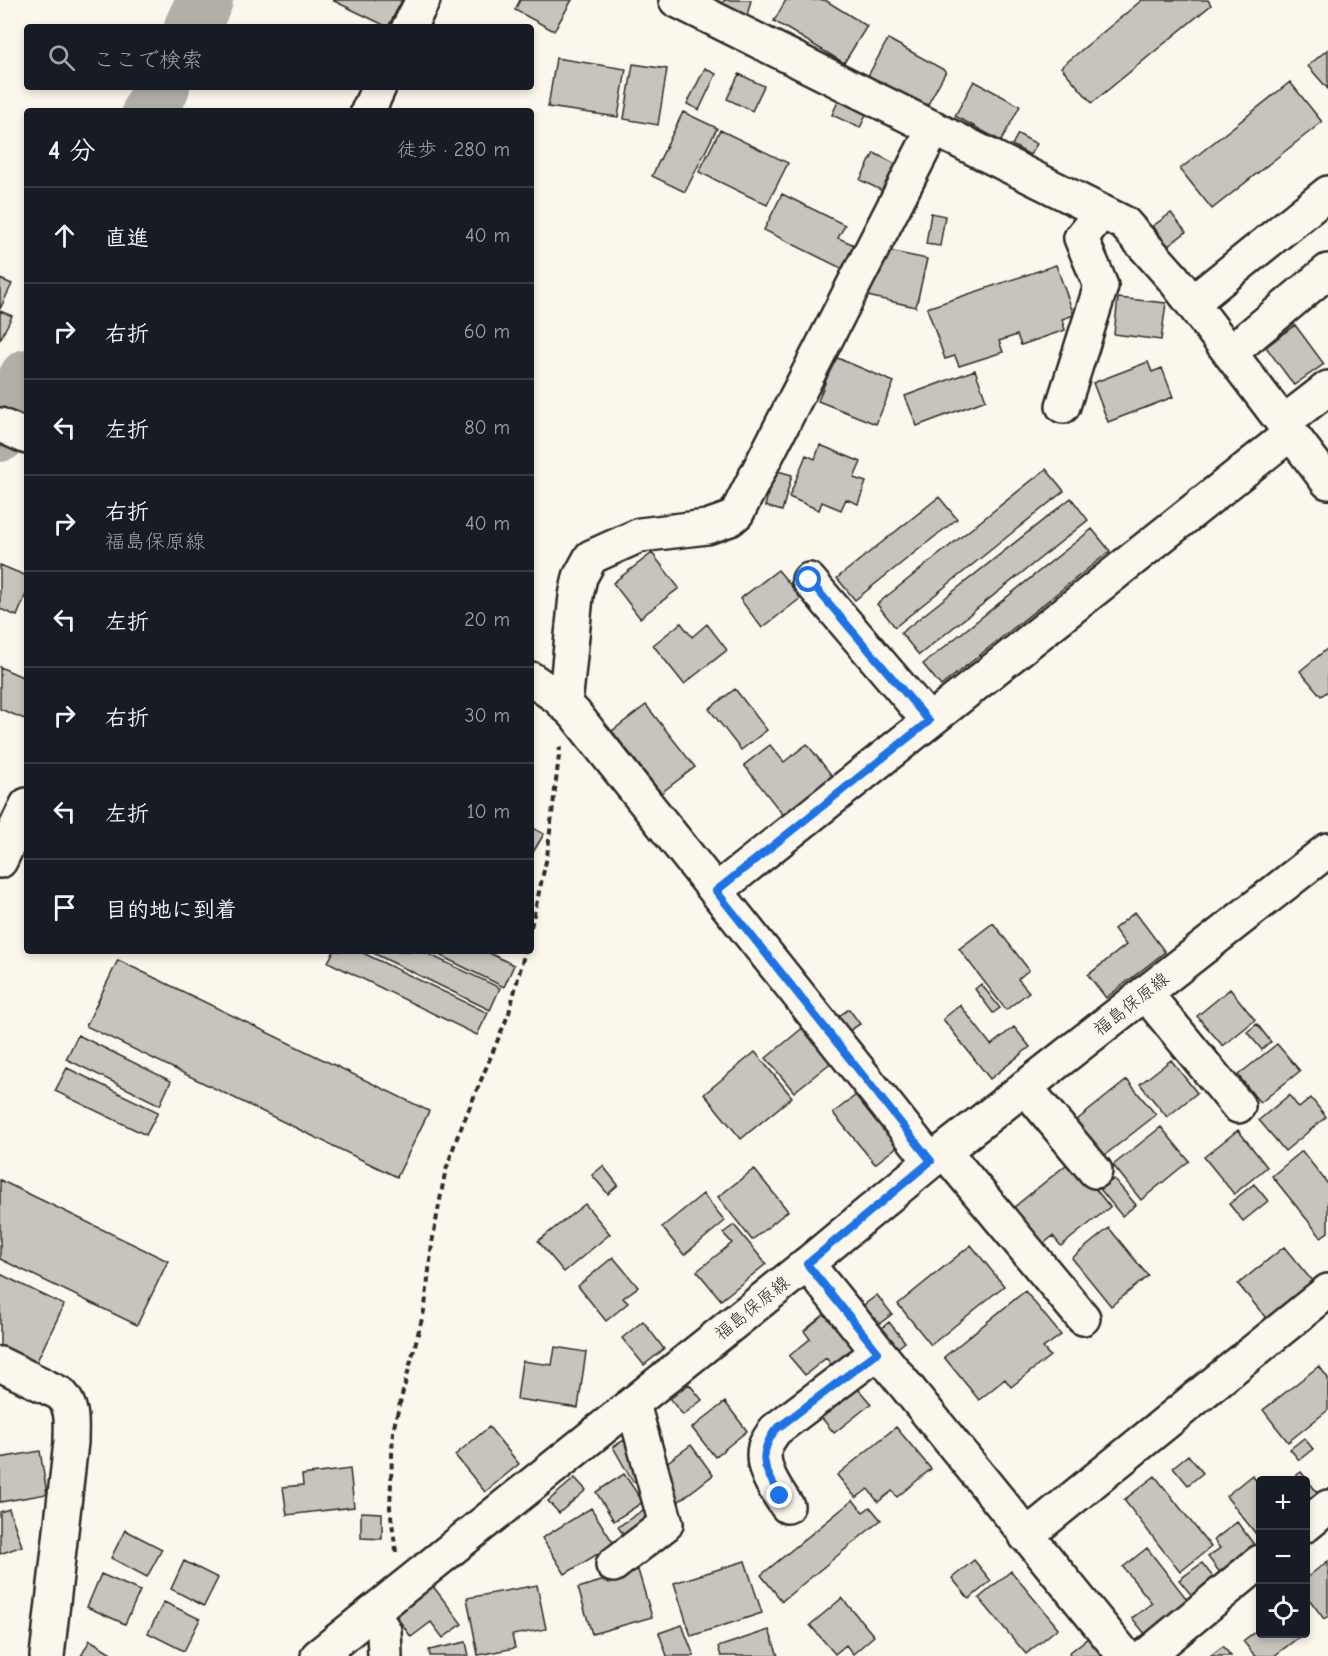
<!DOCTYPE html>
<html lang="ja">
<head>
<meta charset="utf-8">
<style>
	:root { --surface:#171b24; --page:#20242c; --text:#f1f3f6; --muted:#9ea1a6; --line:#363941 }
	body { margin:0; font-family:"Comic Neue","Klee One",sans-serif; background:var(--page); color:var(--text) }
	.controls { position:absolute; right:18px; bottom:18px; display:grid; overflow:hidden; border-radius:6px; box-shadow:0 3px 9px #0003 }
	.controls button { width:54px; height:54px; display:grid; place-items:center; padding:0; border:0; border-bottom:2px solid var(--line); background:var(--surface); color:var(--text); font:30px sans-serif }
	.stop { position:absolute; width:18px; height:18px; margin:-14px; border:4px solid #1a73e8; border-radius:50%; background:#fff }
	.stop.end { background:#1a73e8; border-color:#fff; box-shadow:0 2px 6px #0008 }
	.list { margin:0; padding:0; list-style:none }
	h2 { display:flex; justify-content:space-between; align-items:center; height:78px; margin:0; padding:0 24px; font-size:26px }
	h2 small { font-size:20px; font-weight:400; color:var(--muted) }
	.list li { display:grid; grid-template-columns:39px 1fr auto; gap:18px; align-items:center; box-sizing:border-box; height:96px; padding:0 24px; border-top:2px solid var(--line) }
	.list b { display:block; font-size:22px; white-space:nowrap }
	.list p { margin:0; font-size:20px; white-space:nowrap; color:var(--muted) }
	.list em { font-size:20px; font-style:normal; color:var(--muted) }
	.icon { flex:none; width:33px; height:33px; fill:none; stroke:currentColor; stroke-width:2; stroke-linecap:round; stroke-linejoin:round }
	.map { position:relative; flex:none; width:1328px; height:1656px; overflow:hidden }
	.search { position:absolute; background:var(--surface); box-shadow:0 3px 9px #0003; left:24px; top:24px; width:510px; height:66px; display:flex; align-items:center; gap:15px; box-sizing:border-box; padding:0 21px; border-radius:6px; color:var(--muted); font-size:22px }
	.panel { position:absolute; background:var(--surface); box-shadow:0 3px 9px #0003; left:24px; top:108px; width:510px; height:846px; border-radius:6px }
	.map>svg:first-child { display:block }
</style>
</head>
<body>
<div class="map">
<svg width="1328" height="1656" viewBox="0 0 1328 1656">
	<rect width="100%" height="100%" fill="#fbf7ec"/>
	<filter id="ink" filterUnits="userSpaceOnUse"><feTurbulence type="fractalNoise" baseFrequency=".0167" numOctaves="2"/><feDisplacementMap in="SourceGraphic" scale="12" xChannelSelector="R" yChannelSelector="G"/><feConvolveMatrix kernelMatrix="1 2 1 2 8 2 1 2 1" color-interpolation-filters="sRGB"/></filter>
	<g filter="url(#ink)">
		<g fill="none" stroke-linecap="round" stroke-linejoin="round">
			<path stroke="#b1afa7" stroke-width="56" d="M 192,27 L 205,0
				M 150,111 L 162,87
				M 0,434 L 27,377"/>
		</g>
		<path fill="#c7c4bc" stroke="#2b2b2b" stroke-width="1.5" d="M 332,0 L 402,0 L 388,27 Z
			M 520,0 L 572,0 L 554,31 L 515,10 Z
			M 724,0 L 751,0 L 746,20 L 720,14 Z
			M 786,0 L 825,0 L 867,26 L 844,63 L 774,21 Z
			M 1142,0 L 1208,0 L 1211,5 L 1092,103 L 1061,67 Z
			M 888,39 L 946,71 L 926,108 L 868,76 Z
			M 1328,49 L 1328,89 L 1308,66 Z
			M 556,58 L 626,69 L 618,117 L 548,107 Z
			M 633,64 L 667,69 L 658,125 L 624,119 Z
			M 705,68 L 716,74 L 699,110 L 687,104 Z
			M 739,74 L 764,86 L 752,111 L 727,99 Z
			M 974,81 L 1020,106 L 1001,141 L 955,116 Z
			M 1290,82 L 1322,122 L 1212,209 L 1180,169 Z
			M 841,95 L 869,108 L 860,128 L 832,115 Z
			M 683,112 L 717,128 L 685,192 L 652,176 Z
			M 720,130 L 788,163 L 767,205 L 699,172 Z
			M 1018,134 L 1037,144 L 1030,155 L 1012,145 Z
			M 874,153 L 900,166 L 887,193 L 860,180 Z
			M 782,194 L 845,225 L 838,238 L 859,247 L 847,271 L 764,230 Z
			M 931,213 L 945,216 L 940,246 L 926,244 Z
			M 1171,213 L 1186,232 L 1168,246 L 1153,226 Z
			M 884,250 L 927,259 L 916,307 L 863,295 Z
			M 1056,265 L 1074,315 L 1062,319 L 1065,330 L 1021,345 L 1017,335 L 999,341 L 1003,352 L 959,366 L 955,356 L 945,359 L 927,308 Z
			M 0,279 L 12,284 L 0,309 Z
			M 1118,298 L 1166,303 L 1161,340 L 1114,334 Z
			M 0,311 L 12,316 L 0,340 Z
			M 1295,325 L 1324,364 L 1294,385 L 1266,347 Z
			M 835,357 L 894,382 L 876,424 L 818,401 Z
			M 1148,362 L 1152,372 L 1162,368 L 1173,397 L 1108,422 L 1093,383 Z
			M 975,370 L 986,400 L 917,426 L 905,396 Z
			M 820,445 L 861,462 L 854,478 L 866,482 L 858,504 L 846,499 L 841,510 L 822,502 L 819,510 L 789,497 L 806,455 L 815,459 Z
			M 1046,469 L 1064,491 L 895,627 L 877,604 Z
			M 774,470 L 792,475 L 782,511 L 765,506 Z
			M 939,497 L 957,519 L 855,600 L 837,578 Z
			M 1071,498 L 1088,520 L 919,655 L 901,633 Z
			M 1092,529 L 1110,551 L 941,686 L 923,664 Z
			M 652,553 L 679,588 L 640,618 L 613,583 Z
			M 0,565 L 27,576 L 27,592 L 17,616 L 0,609 Z
			M 778,570 L 801,598 L 762,628 L 740,599 Z
			M 681,623 L 692,637 L 707,624 L 727,650 L 684,684 L 653,645 Z
			M 1328,648 L 1328,691 L 1321,696 L 1300,671 Z
			M 0,667 L 27,679 L 27,720 L 0,709 Z
			M 735,689 L 767,730 L 741,750 L 709,709 Z
			M 646,705 L 695,767 L 661,793 L 612,731 Z
			M 807,744 L 833,777 L 783,815 L 744,765 L 770,745 L 784,762 Z
			M 531,827 L 544,834 L 532,854 L 531,853 Z
			M 1135,912 L 1165,952 L 1106,998 L 1088,975 L 1126,945 L 1114,929 Z
			M 993,923 L 1029,970 L 1018,979 L 1029,992 L 1006,1010 L 959,949 Z
			M 334,951 L 359,951 L 488,1013 L 477,1035 L 328,962 Z
			M 369,951 L 422,951 L 500,988 L 490,1010 Z
			M 431,951 L 485,951 L 514,965 L 504,987 Z
			M 118,960 L 429,1111 L 397,1177 L 86,1026 Z
			M 981,984 L 1000,1008 L 993,1013 L 975,989 Z
			M 1230,989 L 1255,1020 L 1223,1046 L 1197,1016 Z
			M 960,1005 L 991,1045 L 1014,1027 L 1030,1047 L 990,1079 L 943,1019 Z
			M 849,1009 L 860,1024 L 846,1033 L 835,1019 Z
			M 1257,1024 L 1271,1042 L 1262,1050 L 1247,1032 Z
			M 805,1026 L 833,1061 L 794,1092 L 766,1058 Z
			M 78,1035 L 171,1081 L 160,1105 L 66,1059 Z
			M 1277,1044 L 1300,1071 L 1260,1103 L 1238,1075 Z
			M 755,1052 L 792,1097 L 741,1139 L 704,1094 Z
			M 1171,1060 L 1197,1093 L 1167,1117 L 1140,1084 Z
			M 67,1068 L 158,1112 L 146,1135 L 55,1091 Z
			M 1127,1080 L 1156,1115 L 1101,1158 L 1073,1123 Z
			M 856,1095 L 898,1146 L 875,1164 L 833,1113 Z
			M 1289,1095 L 1299,1108 L 1311,1098 L 1326,1117 L 1285,1151 L 1259,1120 Z
			M 1161,1127 L 1189,1161 L 1141,1200 L 1113,1165 Z
			M 1238,1130 L 1267,1167 L 1234,1194 L 1204,1157 Z
			M 1302,1151 L 1328,1184 L 1328,1232 L 1321,1237 L 1272,1176 Z
			M 1072,1160 L 1110,1207 L 1061,1246 L 1053,1236 L 1038,1248 L 1008,1212 Z
			M 603,1166 L 618,1185 L 608,1194 L 592,1175 Z
			M 754,1169 L 788,1211 L 752,1240 L 718,1197 Z
			M 1114,1179 L 1136,1205 L 1122,1216 L 1100,1189 Z
			M 0,1180 L 168,1261 L 137,1325 L 0,1259 Z
			M 1254,1184 L 1268,1201 L 1243,1221 L 1229,1204 Z
			M 703,1194 L 725,1221 L 684,1255 L 662,1227 Z
			M 585,1204 L 610,1234 L 564,1272 L 538,1241 Z
			M 734,1225 L 766,1264 L 721,1300 L 697,1271 L 732,1243 L 723,1233 Z
			M 1109,1228 L 1148,1276 L 1111,1306 L 1072,1258 Z
			M 971,1245 L 1004,1286 L 931,1345 L 898,1304 Z
			M 1284,1247 L 1313,1282 L 1267,1319 L 1238,1284 Z
			M 613,1257 L 638,1287 L 623,1298 L 628,1303 L 606,1321 L 578,1286 Z
			M 0,1274 L 64,1305 L 34,1367 L 0,1350 Z
			M 1025,1291 L 1061,1335 L 1043,1348 L 1050,1356 L 1011,1387 L 1005,1379 L 979,1400 L 944,1357 Z
			M 877,1295 L 892,1314 L 871,1330 L 856,1311 Z
			M 826,1313 L 859,1353 L 837,1371 L 826,1358 L 805,1375 L 789,1356 L 810,1339 L 804,1331 Z
			M 643,1321 L 664,1349 L 644,1365 L 622,1338 Z
			M 889,1322 L 905,1342 L 888,1356 L 872,1336 Z
			M 555,1347 L 586,1352 L 578,1408 L 517,1399 L 522,1361 L 552,1365 Z
			M 1319,1366 L 1328,1378 L 1328,1410 L 1288,1442 L 1263,1410 Z
			M 853,1383 L 871,1404 L 834,1433 L 817,1412 Z
			M 689,1384 L 702,1400 L 683,1415 L 670,1399 Z
			M 725,1402 L 747,1431 L 715,1457 L 692,1428 Z
			M 489,1427 L 519,1464 L 485,1492 L 455,1455 Z
			M 896,1427 L 931,1469 L 897,1497 L 892,1491 L 878,1502 L 868,1489 L 856,1498 L 837,1475 Z
			M 1304,1438 L 1313,1449 L 1299,1460 L 1290,1449 Z
			M 624,1440 L 644,1476 L 633,1482 L 613,1447 Z
			M 691,1445 L 713,1475 L 674,1505 L 662,1466 Z
			M 40,1451 L 47,1494 L 0,1502 L 0,1458 Z
			M 1188,1455 L 1203,1473 L 1188,1485 L 1173,1467 Z
			M 350,1469 L 354,1507 L 287,1515 L 283,1487 L 303,1485 L 302,1475 Z
			M 1301,1472 L 1320,1496 L 1306,1507 L 1306,1480 L 1290,1480 Z
			M 624,1474 L 643,1502 L 614,1521 L 596,1492 Z
			M 1252,1475 L 1260,1486 L 1260,1539 L 1226,1496 Z
			M 1155,1476 L 1211,1547 L 1180,1572 L 1124,1500 Z
			M 575,1478 L 586,1490 L 559,1513 L 548,1501 Z
			M 853,1500 L 863,1512 L 870,1507 L 881,1520 L 782,1601 L 761,1575 Z
			M 591,1508 L 614,1544 L 565,1574 L 542,1538 Z
			M 646,1508 L 653,1518 L 625,1537 L 618,1527 Z
			M 9,1509 L 22,1546 L 0,1554 L 0,1512 Z
			M 361,1512 L 382,1513 L 382,1539 L 361,1538 Z
			M 1237,1522 L 1256,1547 L 1221,1574 L 1208,1557 L 1220,1548 L 1214,1540 Z
			M 125,1530 L 162,1549 L 147,1577 L 111,1558 Z
			M 1147,1548 L 1193,1607 L 1150,1640 L 1132,1618 L 1152,1603 L 1123,1567 Z
			M 974,1560 L 991,1581 L 969,1599 L 952,1578 Z
			M 184,1561 L 218,1578 L 204,1606 L 171,1589 Z
			M 745,1561 L 762,1613 L 691,1636 L 674,1583 Z
			M 1328,1561 L 1328,1616 L 1324,1619 L 1306,1595 L 1306,1578 Z
			M 1202,1563 L 1220,1586 L 1198,1603 L 1179,1580 Z
			M 638,1570 L 652,1617 L 592,1634 L 578,1588 Z
			M 1011,1571 L 1058,1628 L 1026,1654 L 979,1598 Z
			M 101,1574 L 140,1591 L 125,1624 L 87,1607 Z
			M 432,1585 L 462,1624 L 443,1638 L 431,1622 L 411,1637 L 394,1613 Z
			M 537,1585 L 546,1629 L 512,1635 L 515,1648 L 478,1655 L 467,1598 Z
			M 842,1598 L 874,1636 L 853,1654 L 846,1645 L 835,1654 L 810,1625 Z
			M 164,1602 L 200,1619 L 184,1651 L 148,1633 Z
			M 682,1625 L 694,1656 L 667,1656 L 659,1633 Z
			M 1260,1628 L 1260,1634 L 1303,1634 L 1274,1656 L 1255,1656 L 1243,1641 Z
			M 769,1630 L 778,1656 L 721,1656 L 718,1647 Z
			M 1093,1634 L 1112,1656 L 1071,1656 L 1069,1653 Z
			M 90,1640 L 116,1656 L 81,1656 Z
			M 466,1642 L 469,1656 L 430,1656 L 429,1650 Z
			M 1223,1646 L 1231,1656 L 1210,1656 Z"/>
		<g fill="none" stroke-linecap="round" stroke-linejoin="round">
			<defs>
				<path id="minor" d="M 676,0 L 1124,223 L 1173,278 L 1328,482
					M 409,27 L 423,0
					M 368,111 L 379,87
					M 1192,303 L 1328,193
					M 1230,353 L 1328,271
					M 1063,406 L 1101,286 L 1081,238 L 1101,212
					M 1283,423 L 1328,388
					M 0,425 L 27,437
					M 809,580 L 929,721
					M 531,679 L 557,697 L 574,713 L 931,1161
					M 565,705 L 576,596 L 580,577 L 591,557 L 640,535 L 707,527 L 730,519 L 737,513 L 934,128
					M 0,861 L 27,805
					M 716,891 L 1291,433
					M 1145,993 L 1238,1106
					M 1025,1087 L 1095,1171
					M 944,1151 L 1083,1318
					M 807,1264 L 1125,1656
					M 0,1364 L 61,1394 C 74,1408 71,1424 71,1442 L 47,1656
					M 787,1506 C 776,1490 760,1468 765,1447 C 767,1441 772,1435 775,1430 L 878,1352
					M 1306,1525 L 1328,1507
					M 1026,1536 L 1328,1291
					M 613,1565 L 666,1524 L 633,1404
					M 372,1613 L 384,1631 L 385,1656
					M 1146,1656 L 1260,1562"/>
				<path id="major" d="M 318,1656 L 807,1264 L 931,1161 L 1328,850"/>
			</defs>
			<use href="#minor" stroke="#2b2b2b" stroke-width="38"/>
			<use href="#major" stroke="#2b2b2b" stroke-width="38"/>
			<path stroke="#2b2b2b" stroke-width="4" stroke-dasharray="6 4.5" stroke-linecap="butt" d="M 531,927 L 547,857 L 560,747
				M 396,1552 L 390,1508 L 393,1430 L 425,1307 L 432,1243 L 445,1173 L 456,1140 L 509,1013 L 525,951"/>
			<use href="#minor" stroke="#fbf7ec" stroke-width="33"/>
			<use href="#major" stroke="#fbf7ec" stroke-width="33"/>
		</g>
	</g>
	<g fill="none" stroke-linecap="round" stroke-linejoin="round" filter="url(#ink)">
		<path stroke="#1a73e8" stroke-width="8" d="M 780,1496 C 765,1468 756,1458 775,1430 L 878,1352 L 807,1264 L 931,1161 L 716,891 L 929,721 L 809,580"/>
	</g>
	<g text-anchor="middle" stroke-width="5" stroke-linejoin="round" paint-order="stroke">
		<g font-size="18" fill="#2b2b2b" stroke="#fbf7ec">
			<text transform="translate(1131 1004) rotate(-38)" y="6">福島保原線</text>
			<text transform="translate(752 1308) rotate(-39)" y="6">福島保原線</text>
		</g>
	</g>
</svg>
<div class="controls">
<button>+</button>
<button>−</button>
<button><svg class="icon" aria-label="locate" viewBox="0 0 24 24"><circle cx="12" cy="12" r="6"/><path d="M12 2v4M12 18v4M2 12h4M18 12h4"/></svg></button>
</div>
<div class="stop" style="left:809px;top:580px"></div>
<div class="stop end" style="left:780px;top:1496px"></div>
<div class="search"><svg class="icon" aria-label="search" viewBox="0 0 24 24"><circle cx="10" cy="10" r="6"/><path d="M15 15l6 6"/></svg>ここで検索</div>
<section class="panel">
<h2>4 分<small>徒歩 · 280 m</small></h2>
<ul class="list">
<li><svg class="icon" aria-label="ahead" viewBox="0 0 24 24"><path d="M12 20V5M6 11l6-6 6 6"/></svg><div><b>直進</b></div><em>40 m</em></li>
<li><svg class="icon" aria-label="right" viewBox="0 0 24 24"><path d="M7 20v-9h11M14 6l5 5-5 5"/></svg><div><b>右折</b></div><em>60 m</em></li>
<li><svg class="icon" aria-label="left" viewBox="0 0 24 24"><path d="M17 20v-9H6M10 6l-5 5 5 5"/></svg><div><b>左折</b></div><em>80 m</em></li>
<li><svg class="icon" aria-label="right" viewBox="0 0 24 24"><path d="M7 20v-9h11M14 6l5 5-5 5"/></svg><div><b>右折</b><p>福島保原線</p></div><em>40 m</em></li>
<li><svg class="icon" aria-label="left" viewBox="0 0 24 24"><path d="M17 20v-9H6M10 6l-5 5 5 5"/></svg><div><b>左折</b></div><em>20 m</em></li>
<li><svg class="icon" aria-label="right" viewBox="0 0 24 24"><path d="M7 20v-9h11M14 6l5 5-5 5"/></svg><div><b>右折</b></div><em>30 m</em></li>
<li><svg class="icon" aria-label="left" viewBox="0 0 24 24"><path d="M17 20v-9H6M10 6l-5 5 5 5"/></svg><div><b>左折</b></div><em>10 m</em></li>
<li><svg class="icon" aria-label="arrive" viewBox="0 0 24 24"><path d="M6 21V4h12l-3 4 3 4H6"/></svg><div><b>目的地に到着</b></div></li>
</ul>
</section>
</div>
</body>
</html>
